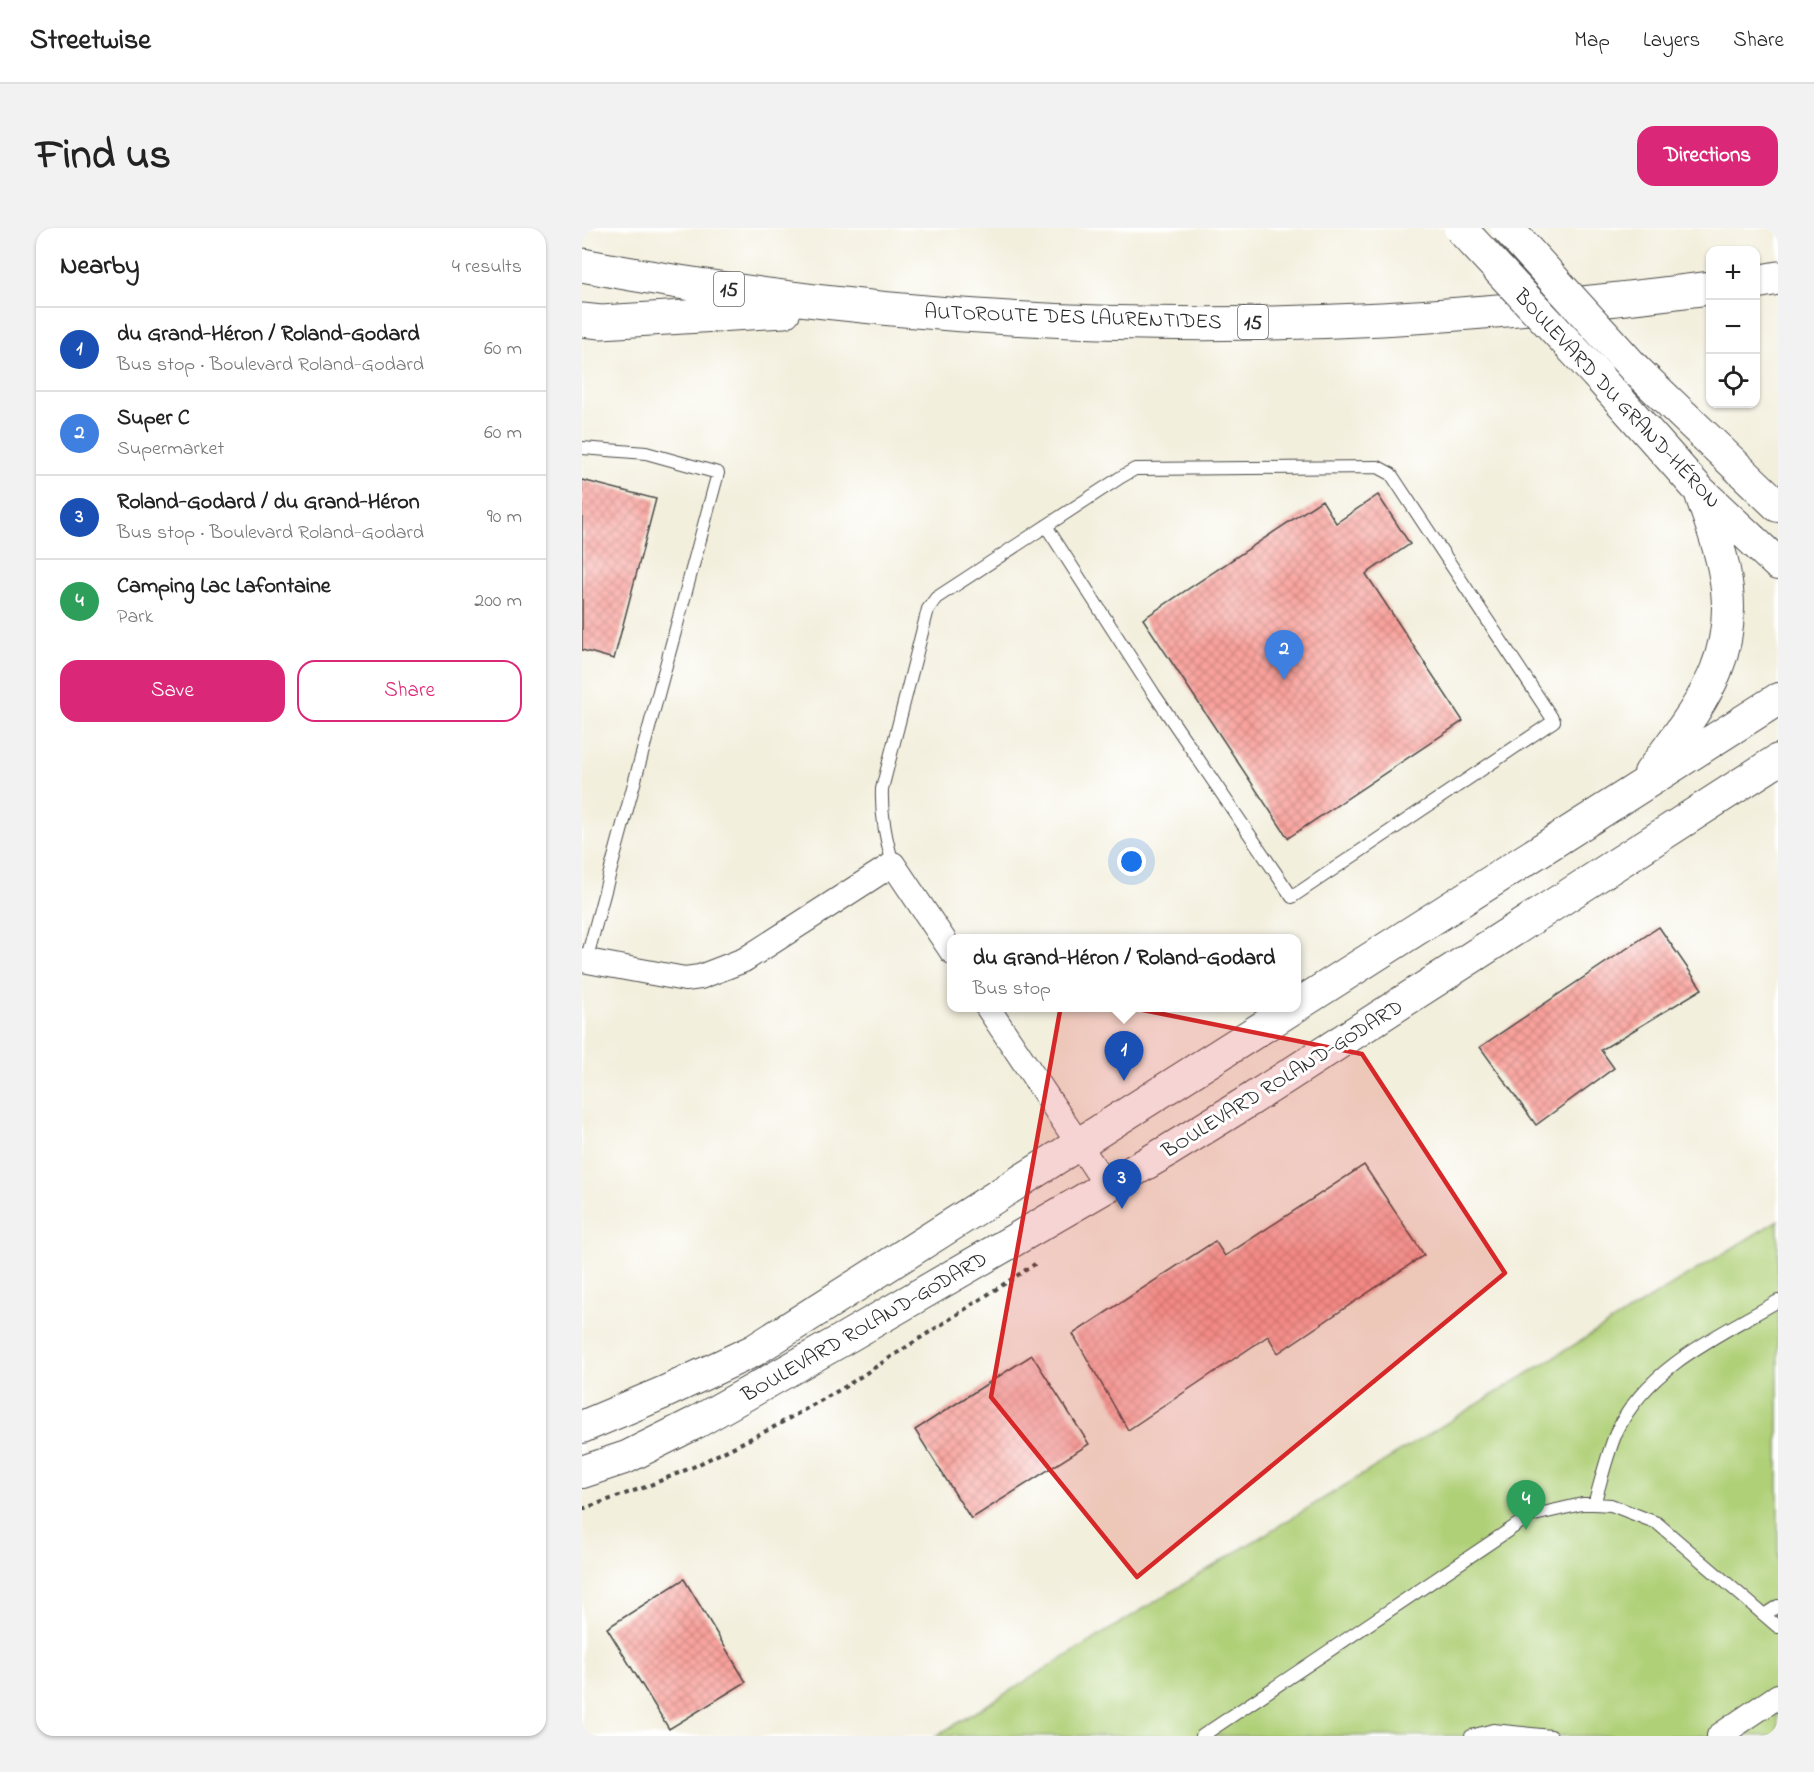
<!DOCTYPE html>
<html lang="en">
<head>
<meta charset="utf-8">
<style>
	:root { --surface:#fff; --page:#f2f2f2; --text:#222; --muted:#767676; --line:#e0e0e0; --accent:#db2777 }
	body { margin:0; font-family:"Indie Flower",sans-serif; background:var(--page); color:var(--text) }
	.controls { position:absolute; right:18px; top:18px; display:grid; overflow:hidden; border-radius:12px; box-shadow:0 2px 4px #0004 }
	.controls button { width:54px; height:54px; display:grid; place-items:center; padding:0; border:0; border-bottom:2px solid var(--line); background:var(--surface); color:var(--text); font:30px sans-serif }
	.you { position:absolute; left:550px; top:634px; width:21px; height:21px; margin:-15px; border:4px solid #fff; border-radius:50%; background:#1a73e8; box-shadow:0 0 0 9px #1a73e833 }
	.badge { display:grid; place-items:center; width:39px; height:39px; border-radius:50%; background:var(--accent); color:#fff; font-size:20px; font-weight:700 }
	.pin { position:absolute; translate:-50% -50px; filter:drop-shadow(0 2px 3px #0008) }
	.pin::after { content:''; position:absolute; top:32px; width:21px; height:18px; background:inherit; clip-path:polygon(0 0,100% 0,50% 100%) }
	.popup { position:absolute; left:365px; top:706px; width:354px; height:78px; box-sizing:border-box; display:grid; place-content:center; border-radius:12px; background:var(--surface); filter:drop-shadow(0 2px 4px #0005); font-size:20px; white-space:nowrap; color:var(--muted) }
	.popup b { font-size:22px; color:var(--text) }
	.popup::after { content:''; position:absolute; left:50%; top:100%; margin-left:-12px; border:12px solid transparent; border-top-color:var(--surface) }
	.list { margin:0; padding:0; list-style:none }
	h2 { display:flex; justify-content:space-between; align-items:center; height:78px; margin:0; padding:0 24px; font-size:26px }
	h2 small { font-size:20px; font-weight:400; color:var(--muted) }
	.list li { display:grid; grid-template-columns:39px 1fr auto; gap:18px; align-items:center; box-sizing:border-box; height:84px; padding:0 24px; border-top:2px solid var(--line) }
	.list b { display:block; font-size:22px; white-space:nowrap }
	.list p { margin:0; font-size:20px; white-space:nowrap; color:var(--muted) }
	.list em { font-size:20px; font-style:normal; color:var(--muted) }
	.actions { display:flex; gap:12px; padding:18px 24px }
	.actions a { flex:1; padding:14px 0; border:2px solid var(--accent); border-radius:18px; text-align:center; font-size:21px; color:var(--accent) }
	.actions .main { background:var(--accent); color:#fff }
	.icon { flex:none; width:33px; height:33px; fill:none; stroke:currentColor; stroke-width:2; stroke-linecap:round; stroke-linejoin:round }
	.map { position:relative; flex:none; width:1196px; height:1508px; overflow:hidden; border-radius:18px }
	header { display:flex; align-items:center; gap:36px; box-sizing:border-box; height:84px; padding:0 30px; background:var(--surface); border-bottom:2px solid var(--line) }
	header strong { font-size:28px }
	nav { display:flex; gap:33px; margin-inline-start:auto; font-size:21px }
	.intro { display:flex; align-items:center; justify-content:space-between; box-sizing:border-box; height:144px; padding:0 36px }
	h1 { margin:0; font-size:42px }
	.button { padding:15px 27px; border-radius:18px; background:var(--accent); color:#fff; font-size:21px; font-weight:700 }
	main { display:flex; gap:36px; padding:0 36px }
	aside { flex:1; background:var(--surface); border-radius:18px; box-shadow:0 2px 4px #0004 }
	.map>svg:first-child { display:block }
</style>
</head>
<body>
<header>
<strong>Streetwise</strong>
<nav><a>Map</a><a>Layers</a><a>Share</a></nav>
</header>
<div class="intro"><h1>Find us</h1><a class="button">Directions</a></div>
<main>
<aside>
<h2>Nearby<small>4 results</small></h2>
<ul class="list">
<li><span class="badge" style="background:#1a4fb4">1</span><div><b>du Grand-Héron / Roland-Godard</b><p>Bus stop · Boulevard Roland-Godard</p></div><em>60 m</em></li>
<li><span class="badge" style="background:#3f7fe0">2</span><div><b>Super C</b><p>Supermarket</p></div><em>60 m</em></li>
<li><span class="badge" style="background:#1a4fb4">3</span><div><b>Roland-Godard / du Grand-Héron</b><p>Bus stop · Boulevard Roland-Godard</p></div><em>90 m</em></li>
<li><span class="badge" style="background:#2e9e5b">4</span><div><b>Camping Lac Lafontaine</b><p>Park</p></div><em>200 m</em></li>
</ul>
<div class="actions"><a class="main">Save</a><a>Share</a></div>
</aside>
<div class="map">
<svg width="1196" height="1508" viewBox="0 0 1196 1508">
	<defs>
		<pattern id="building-cross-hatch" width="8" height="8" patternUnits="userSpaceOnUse" patternTransform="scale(1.5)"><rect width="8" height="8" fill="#faa29c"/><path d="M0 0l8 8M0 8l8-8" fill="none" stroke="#cb847f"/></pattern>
	</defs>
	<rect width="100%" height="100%" fill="#fff"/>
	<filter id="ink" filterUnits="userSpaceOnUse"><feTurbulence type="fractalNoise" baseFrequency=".0167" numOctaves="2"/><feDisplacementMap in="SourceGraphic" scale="12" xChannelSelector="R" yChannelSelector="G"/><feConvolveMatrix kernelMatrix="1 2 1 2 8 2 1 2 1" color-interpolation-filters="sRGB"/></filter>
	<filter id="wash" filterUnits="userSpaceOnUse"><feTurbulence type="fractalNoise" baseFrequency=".008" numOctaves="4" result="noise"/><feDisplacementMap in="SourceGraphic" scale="24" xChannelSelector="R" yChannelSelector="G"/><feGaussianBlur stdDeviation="1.35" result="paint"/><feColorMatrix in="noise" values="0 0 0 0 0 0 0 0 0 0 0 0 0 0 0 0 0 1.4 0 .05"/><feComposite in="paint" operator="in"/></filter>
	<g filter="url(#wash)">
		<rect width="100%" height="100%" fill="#f3efdd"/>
		<path fill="#b0d078" stroke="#6e7e52" stroke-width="1.5" d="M 1196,992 L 1196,1508 L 354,1508 Z"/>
		<g id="blocks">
			<path fill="url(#building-cross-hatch)" d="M 0,252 L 74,271 L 32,431 L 0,422 Z
				M 796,267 L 828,316 L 784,346 L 881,493 L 706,610 L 561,391 L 740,272 L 754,295 Z
				M 1077,699 L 1120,761 L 1019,822 L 1032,840 L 954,897 L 898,819 Z
				M 782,937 L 842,1027 L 696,1125 L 686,1108 L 546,1202 L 491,1106 L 633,1013 L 643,1028 Z
				M 450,1127 L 507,1216 L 389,1291 L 333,1202 Z
				M 102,1351 L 164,1454 L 87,1501 L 25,1400 Z"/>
		</g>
	</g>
	<g filter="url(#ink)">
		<use href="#blocks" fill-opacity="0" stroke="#494846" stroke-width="1.5"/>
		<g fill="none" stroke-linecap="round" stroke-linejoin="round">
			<defs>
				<path id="service" d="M 0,220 L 64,225 L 136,245 L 4,733
					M 311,636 C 304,611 299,588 300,561 L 346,381 L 354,370 L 539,249 L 553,241 L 796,239 L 809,246 L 972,493 L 710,669 L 572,466 L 464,298
					M 1012,1276 C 1019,1254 1026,1221 1036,1201 C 1067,1138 1138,1107 1196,1073
					M 1182,1387 L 1196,1378
					M 620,1508 L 948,1288 L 1000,1276 L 1012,1276 L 1029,1277 L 1075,1295 L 1196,1399
					M 889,1508 L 911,1502 L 969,1508"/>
				<path id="minor" d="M 0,732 L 103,751 L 118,749 L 162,732 L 311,636 L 370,724
					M 406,780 L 524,957
					M 1137,1508 L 1196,1468"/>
				<path id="tertiary" d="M 1053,141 L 1196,278
					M 1016,148 L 1118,263 L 1196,336
					M 1068,545 C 1116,479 1160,431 1142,342 C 1137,315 1126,289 1118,263
					M 714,778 L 1196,471
					M 0,1199 L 83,1164 L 171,1123 L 711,780
					M 0,1244 L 45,1229 L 113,1195 L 258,1113 L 584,924 L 665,874 L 1196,532"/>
				<path id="motorway" d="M 0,37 C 262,87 533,105 800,91 C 910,85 1019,74 1128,60
					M 1174,54 L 1196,50
					M 0,92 L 19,94 L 202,83"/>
			</defs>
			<use href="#service" stroke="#494846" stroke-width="14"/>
			<use href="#minor" stroke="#494846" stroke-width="26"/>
			<use href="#tertiary" stroke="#494846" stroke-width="34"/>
			<use href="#motorway" stroke="#494846" stroke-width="35"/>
			<path stroke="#494846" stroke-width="4" stroke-dasharray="4.5 4.5" stroke-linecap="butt" d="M 0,1281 L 66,1258 L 111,1239 L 190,1200 L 261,1160 L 453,1036"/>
			<use href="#service" stroke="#fff" stroke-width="12"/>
			<use href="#minor" stroke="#fff" stroke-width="24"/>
			<use href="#tertiary" stroke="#fff" stroke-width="32"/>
			<use href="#motorway" stroke="#fff" stroke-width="33"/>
			<defs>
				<path id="tertiary-bridge" d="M 878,0 L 1016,148
					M 925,0 L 1053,141"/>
			</defs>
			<use href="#tertiary-bridge" stroke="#494846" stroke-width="34" stroke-linecap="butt"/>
			<use href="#tertiary-bridge" stroke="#fff" stroke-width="32"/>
		</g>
	</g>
	<path fill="#d62828" fill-opacity="0.2" stroke="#d62828" stroke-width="4.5" stroke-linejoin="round" d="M 481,766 L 780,826 L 923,1045 L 555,1349 L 409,1169 Z"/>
	<g text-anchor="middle" stroke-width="6" stroke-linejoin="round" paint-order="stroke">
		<g fill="#fff" stroke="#6b6b6b" stroke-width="1.5">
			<rect x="132" y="44" width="30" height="34" rx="4.5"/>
			<rect x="656" y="77" width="30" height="34" rx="4.5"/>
		</g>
		<g font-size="20" font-weight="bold" fill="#2b2b2b">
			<text x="147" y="68">15</text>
			<text x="671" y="101">15</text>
		</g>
		<g font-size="21" fill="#2b2b2b" stroke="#fff">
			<text transform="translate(491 88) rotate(2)" y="7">AUTOROUTE DES LAURENTIDES</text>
			<text transform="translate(1036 170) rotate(47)" y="7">BOULEVARD DU GRAND-HÉRON</text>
			<text transform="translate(700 850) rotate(-32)" y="7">BOULEVARD ROLAND-GODARD</text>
			<text transform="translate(282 1098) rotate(-30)" y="7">BOULEVARD ROLAND-GODARD</text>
		</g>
	</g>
</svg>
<div class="controls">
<button>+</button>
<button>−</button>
<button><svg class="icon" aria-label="locate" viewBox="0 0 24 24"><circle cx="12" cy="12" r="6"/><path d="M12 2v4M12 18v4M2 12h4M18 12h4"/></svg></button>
</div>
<div class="you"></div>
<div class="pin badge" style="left:542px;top:853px;background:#1a4fb4">1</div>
<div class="popup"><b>du Grand-Héron / Roland-Godard</b>Bus stop</div>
<div class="pin badge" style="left:702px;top:452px;background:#3f7fe0">2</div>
<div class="pin badge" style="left:540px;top:981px;background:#1a4fb4">3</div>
<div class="pin badge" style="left:944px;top:1302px;background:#2e9e5b">4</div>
</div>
</main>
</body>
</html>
